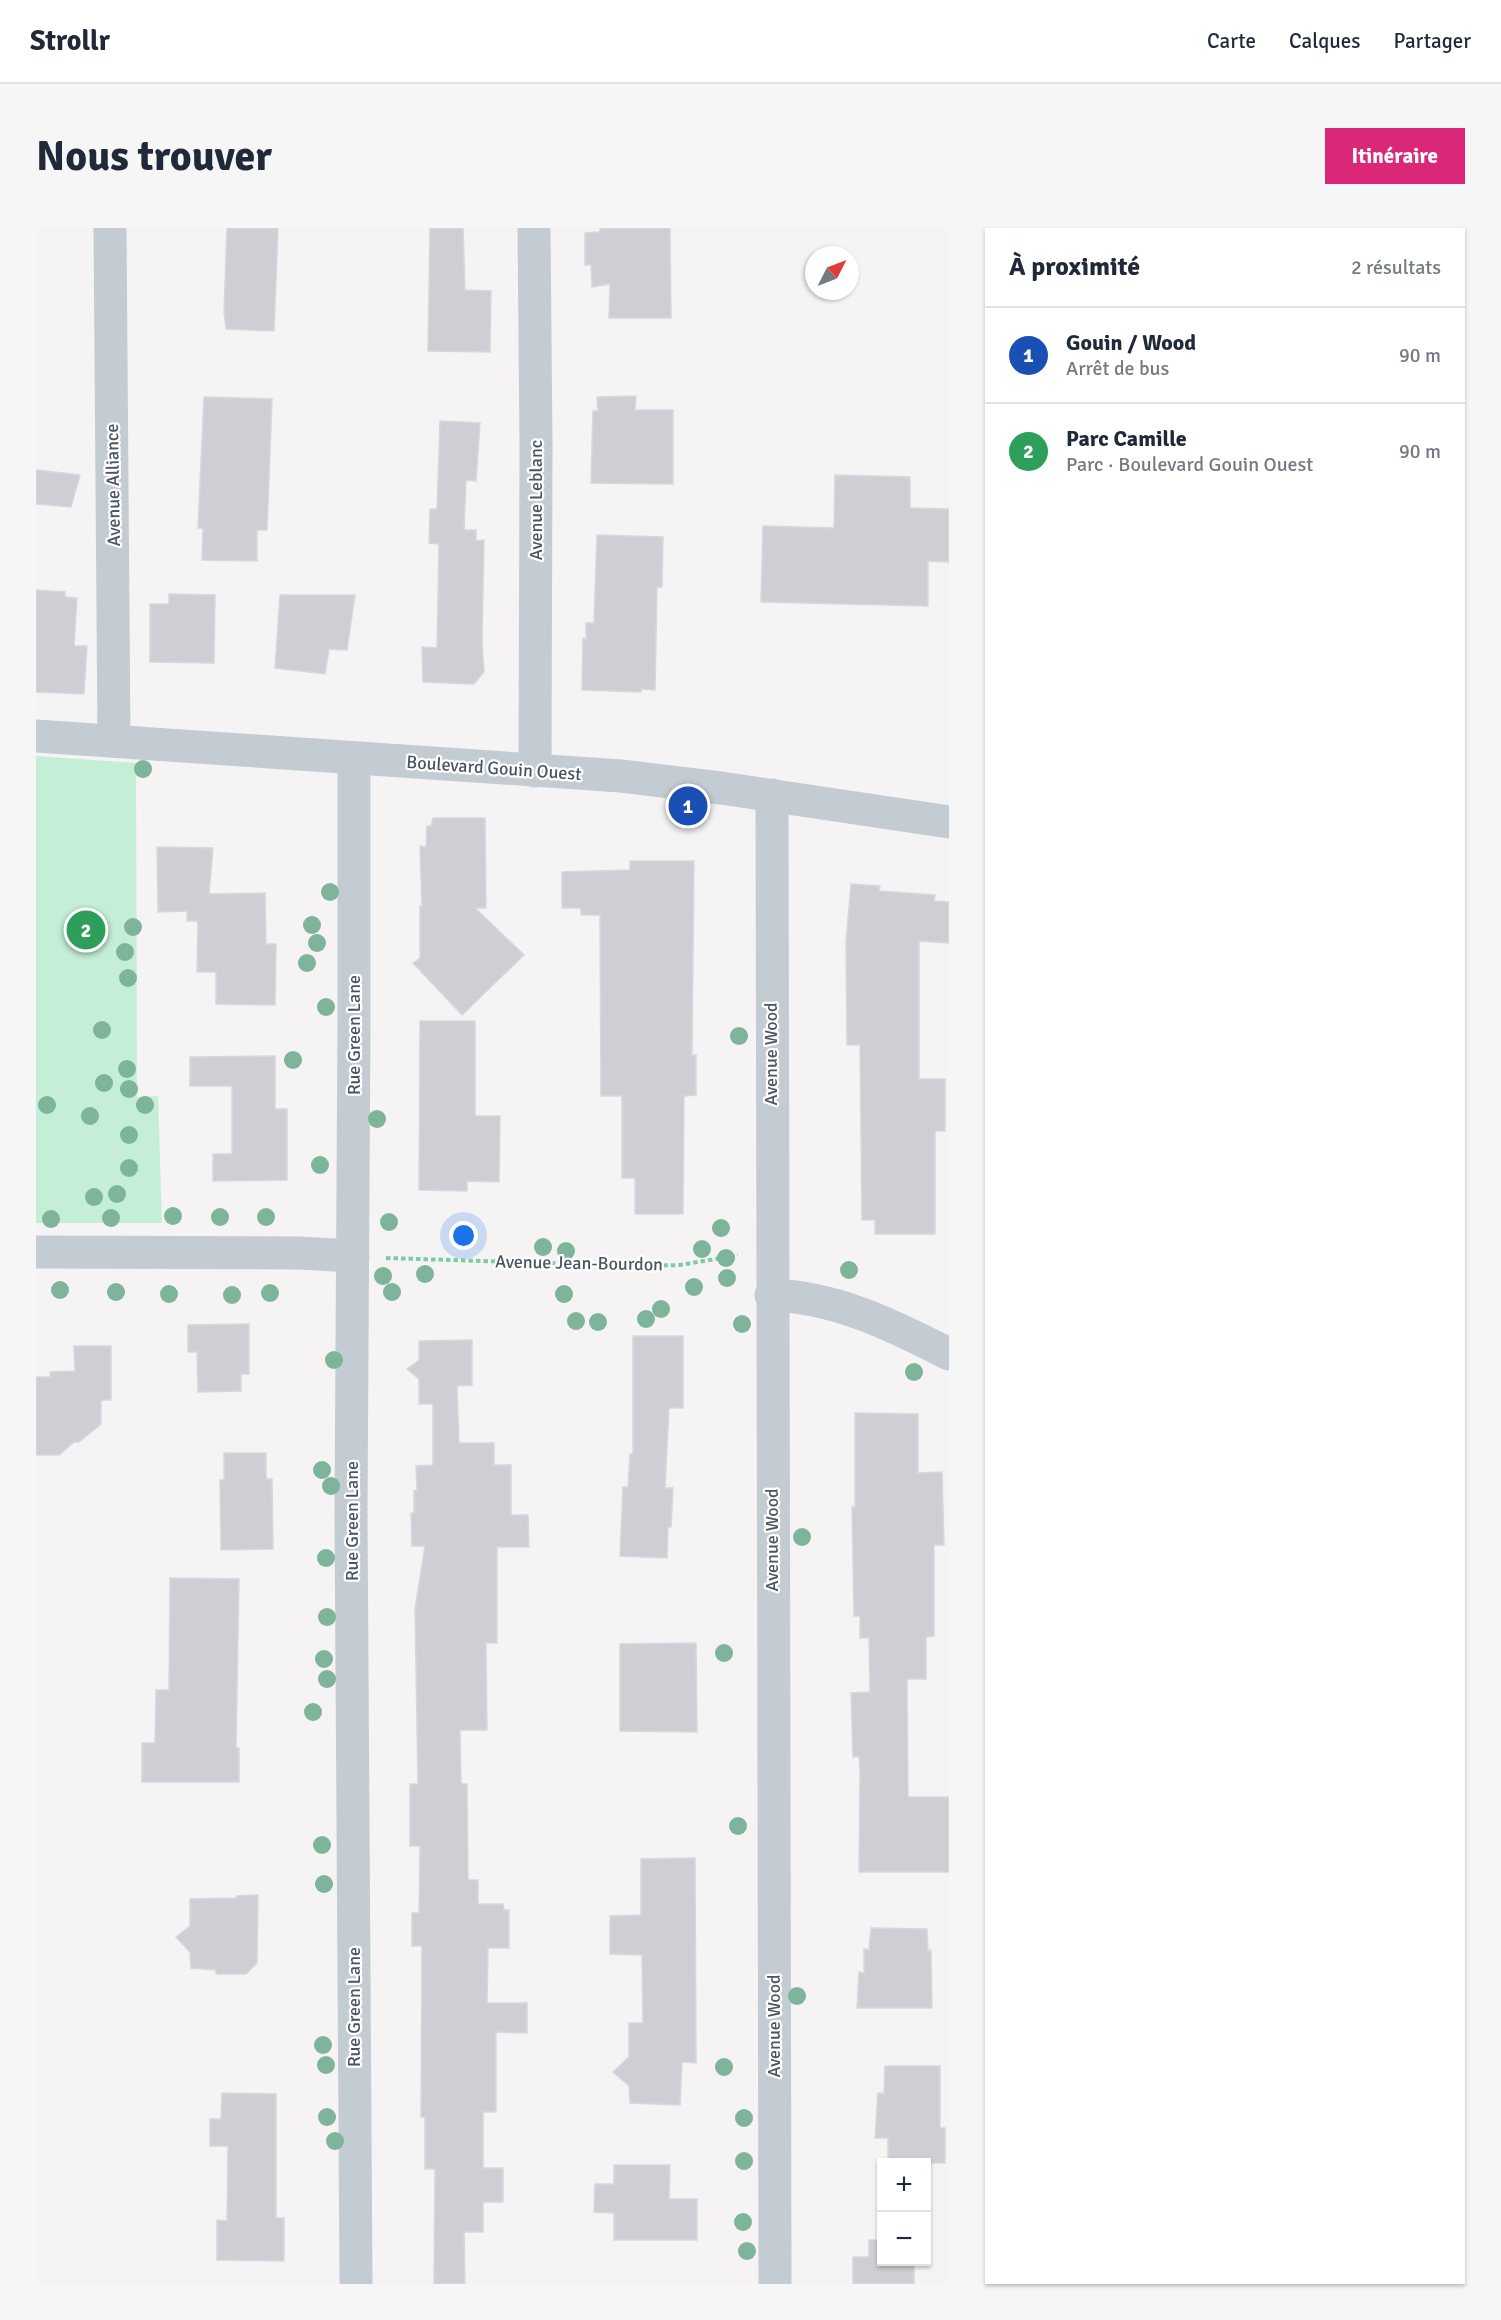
<!DOCTYPE html>
<html lang="fr">
<head>
<meta charset="utf-8">
<style>
	:root { --surface:#fff; --page:#f6f6f7; --text:#1f2937; --muted:#747a83; --line:#e0e1e3; --accent:#db2777 }
	body { margin:0; font-family:Signika,sans-serif; background:var(--page); color:var(--text) }
	.controls { position:absolute; right:18px; bottom:18px; display:grid; overflow:hidden; border-radius:0px; box-shadow:0 2px 4px #0004 }
	.controls button { width:54px; height:54px; display:grid; place-items:center; padding:0; border:0; border-bottom:2px solid var(--line); background:var(--surface); color:var(--text); font:30px sans-serif }
	.compass { position:absolute; left:769px; top:18px; width:54px; height:54px; border-radius:50%; background:var(--surface); box-shadow:0 2px 4px #0004; rotate:48deg }
	.you { position:absolute; left:428px; top:1008px; width:21px; height:21px; margin:-15px; border:4px solid #fff; border-radius:50%; background:#1a73e8; box-shadow:0 0 0 9px #1a73e833 }
	.badge { display:grid; place-items:center; width:39px; height:39px; border-radius:50%; background:var(--accent); color:#fff; font-size:20px; font-weight:700 }
	.pin { position:absolute; translate:-50% -50%; border:3px solid #fff; box-shadow:0 2px 6px #0006 }
	.list { margin:0; padding:0; list-style:none }
	h2 { display:flex; justify-content:space-between; align-items:center; height:78px; margin:0; padding:0 24px; font-size:26px }
	h2 small { font-size:20px; font-weight:400; color:var(--muted) }
	.list li { display:grid; grid-template-columns:39px 1fr auto; gap:18px; align-items:center; box-sizing:border-box; height:96px; padding:0 24px; border-top:2px solid var(--line) }
	.list b { display:block; font-size:22px; white-space:nowrap }
	.list p { margin:0; font-size:20px; white-space:nowrap; color:var(--muted) }
	.list em { font-size:20px; font-style:normal; color:var(--muted) }
	.map { position:relative; flex:none; width:913px; height:2056px; overflow:hidden; border-radius:0px }
	header { display:flex; align-items:center; gap:36px; box-sizing:border-box; height:84px; padding:0 30px; background:var(--surface); border-bottom:2px solid var(--line) }
	header strong { font-size:28px }
	nav { display:flex; gap:33px; margin-inline-start:auto; font-size:21px }
	.intro { display:flex; align-items:center; justify-content:space-between; box-sizing:border-box; height:144px; padding:0 36px }
	h1 { margin:0; font-size:42px }
	.button { padding:15px 27px; border-radius:0px; background:var(--accent); color:#fff; font-size:21px; font-weight:700 }
	main { display:flex; gap:36px; padding:0 36px }
	aside { flex:1; background:var(--surface); border-radius:0px; box-shadow:0 2px 4px #0004 }
	.map>svg:first-child { display:block }
</style>
</head>
<body>
<header>
<strong>Strollr</strong>
<nav><a>Carte</a><a>Calques</a><a>Partager</a></nav>
</header>
<div class="intro"><h1>Nous trouver</h1><a class="button">Itinéraire</a></div>
<main>
<div class="map">
<svg width="913" height="2056" viewBox="0 0 913 2056">
	<rect width="100%" height="100%" fill="#f5f3f3"/>
	<path fill="#c4efd6" d="M 0,528 L 100,535 L 101,869 L 122,868 L 126,995 L 0,995 Z"/>
	<path fill="#cdcfd4" stroke="#d7d8dd" stroke-width="1.5" d="M 191,0 L 242,0 L 238,103 L 190,101 L 188,83 Z
		M 394,0 L 427,0 L 429,62 L 455,63 L 454,124 L 392,123 Z
		M 564,0 L 634,0 L 635,90 L 573,90 L 574,56 L 556,59 L 555,37 L 549,37 L 549,5 L 564,4 Z
		M 600,168 L 599,182 L 637,182 L 637,256 L 555,255 L 557,183 L 562,183 L 561,169 Z
		M 168,169 L 236,171 L 231,302 L 221,302 L 221,333 L 166,332 L 167,300 L 162,300 Z
		M 404,193 L 444,195 L 440,253 L 430,252 L 428,302 L 440,302 L 440,313 L 448,312 L 446,413 L 448,444 L 438,456 L 387,454 L 386,419 L 401,420 L 403,316 L 393,315 L 394,281 L 401,281 Z
		M 0,242 L 44,247 L 35,279 L 0,276 Z
		M 799,247 L 874,249 L 874,280 L 913,281 L 913,334 L 892,333 L 892,378 L 725,374 L 727,298 L 798,300 Z
		M 561,307 L 627,309 L 626,359 L 621,359 L 619,462 L 605,461 L 605,464 L 546,462 L 547,410 L 550,411 L 550,395 L 558,395 Z
		M 0,362 L 29,364 L 29,369 L 41,370 L 38,418 L 51,418 L 48,466 L 0,464 Z
		M 133,366 L 179,367 L 178,435 L 114,434 L 114,376 L 133,376 Z
		M 244,367 L 319,367 L 311,422 L 293,421 L 289,446 L 239,440 Z
		M 397,590 L 449,590 L 450,680 L 439,680 L 488,727 L 426,787 L 377,735 L 384,730 L 384,678 L 386,678 L 384,618 L 390,619 L 391,598 L 395,598 Z
		M 121,619 L 177,620 L 173,666 L 229,665 L 230,716 L 240,716 L 239,777 L 180,776 L 180,744 L 161,744 L 162,693 L 151,693 L 151,683 L 122,684 Z
		M 594,633 L 658,633 L 656,827 L 660,827 L 660,867 L 648,868 L 647,986 L 599,986 L 599,950 L 586,950 L 586,868 L 565,868 L 564,687 L 545,687 L 545,680 L 526,680 L 526,644 L 594,642 Z
		M 815,656 L 844,658 L 843,663 L 899,667 L 898,673 L 913,674 L 913,715 L 883,713 L 883,851 L 909,851 L 909,903 L 899,903 L 899,1006 L 839,1006 L 839,992 L 826,992 L 824,817 L 811,817 L 810,715 Z
		M 384,793 L 439,793 L 439,888 L 464,888 L 463,954 L 431,953 L 431,963 L 383,962 Z
		M 239,828 L 239,881 L 251,881 L 251,952 L 177,953 L 177,926 L 196,926 L 196,858 L 154,858 L 154,829 Z
		M 213,1096 L 213,1146 L 205,1146 L 205,1163 L 162,1164 L 161,1124 L 152,1124 L 152,1097 Z
		M 597,1108 L 647,1108 L 647,1180 L 633,1180 L 629,1260 L 637,1260 L 635,1299 L 632,1299 L 631,1330 L 584,1328 L 587,1259 L 592,1259 L 594,1226 L 597,1226 Z
		M 436,1112 L 436,1157 L 421,1158 L 423,1215 L 458,1215 L 458,1237 L 475,1237 L 475,1287 L 492,1287 L 493,1319 L 461,1319 L 461,1415 L 450,1415 L 451,1502 L 424,1502 L 425,1556 L 431,1556 L 432,1652 L 442,1652 L 442,1676 L 467,1676 L 468,1682 L 473,1682 L 473,1720 L 452,1720 L 451,1775 L 491,1775 L 491,1805 L 460,1804 L 460,1884 L 447,1884 L 447,1940 L 467,1940 L 467,1974 L 447,1974 L 447,2004 L 428,2004 L 429,2056 L 398,2056 L 399,1941 L 389,1941 L 389,1889 L 385,1889 L 386,1718 L 376,1718 L 376,1685 L 383,1685 L 384,1618 L 374,1618 L 374,1556 L 382,1556 L 379,1381 L 389,1318 L 376,1318 L 375,1285 L 378,1285 L 378,1263 L 381,1262 L 380,1238 L 397,1237 L 397,1176 L 383,1176 L 383,1151 L 371,1141 L 383,1132 L 383,1113 Z
		M 38,1118 L 75,1118 L 75,1172 L 65,1172 L 65,1196 L 43,1214 L 38,1214 L 23,1227 L 0,1227 L 0,1149 L 14,1149 L 14,1144 L 39,1143 Z
		M 819,1185 L 882,1186 L 882,1245 L 906,1244 L 908,1317 L 898,1317 L 898,1408 L 890,1409 L 890,1451 L 871,1451 L 872,1569 L 913,1569 L 913,1644 L 823,1644 L 824,1545 L 823,1528 L 817,1529 L 815,1465 L 834,1464 L 833,1410 L 824,1410 L 824,1388 L 818,1388 L 816,1279 L 819,1279 Z
		M 188,1225 L 230,1225 L 230,1251 L 236,1251 L 237,1321 L 185,1322 L 184,1252 L 188,1252 Z
		M 134,1350 L 203,1351 L 200,1520 L 203,1520 L 203,1554 L 106,1554 L 106,1515 L 119,1515 L 120,1462 L 133,1462 Z
		M 660,1415 L 661,1504 L 584,1503 L 584,1416 Z
		M 659,1630 L 660,1835 L 646,1834 L 644,1877 L 594,1875 L 593,1858 L 577,1844 L 593,1829 L 593,1795 L 607,1795 L 606,1727 L 574,1726 L 574,1688 L 605,1687 L 605,1631 Z
		M 222,1667 L 221,1735 L 210,1746 L 180,1746 L 180,1742 L 155,1740 L 154,1724 L 140,1709 L 154,1698 L 154,1671 L 199,1670 L 201,1668 Z
		M 835,1700 L 891,1701 L 892,1723 L 895,1722 L 896,1780 L 821,1780 L 823,1744 L 828,1745 L 828,1721 L 833,1722 Z
		M 849,1838 L 904,1838 L 904,1900 L 909,1900 L 909,1935 L 852,1935 L 852,1910 L 839,1910 L 842,1865 L 848,1866 Z
		M 186,1865 L 240,1866 L 240,1990 L 248,1990 L 248,2033 L 181,2032 L 181,1992 L 191,1993 L 192,1918 L 174,1918 L 174,1891 L 185,1891 Z
		M 578,1937 L 634,1937 L 633,1971 L 661,1971 L 661,2012 L 578,2012 L 578,1985 L 558,1984 L 559,1956 L 578,1956 Z
		M 833,2012 L 846,2012 L 846,2034 L 878,2034 L 878,2056 L 817,2056 L 817,2029 L 833,2029 Z"/>
	<g fill="none" stroke-linecap="round" stroke-linejoin="round">
		<path stroke="#7dcca8" stroke-width="4" stroke-dasharray="4.5 3" stroke-linecap="butt" d="M 350,1030 L 609,1038 L 644,1037 L 702,1027"/>
		<path stroke="#c4ccd3" stroke-width="33" d="M 74,0 L 78,513
			M 498,0 L 500,217 L 499,543
			M 0,508 L 585,548 L 685,560 L 913,594
			M 318,530 L 318,793 L 315,1285 L 320,2056
			M 736,567 L 739,2056
			M 0,1024 L 263,1025 L 317,1028
			M 735,1067 C 800,1069 856,1097 913,1126"/>
	</g>
	<g fill="#7db49a">
		<circle cx="107" cy="541" r="9"/>
		<circle cx="294" cy="664" r="9"/>
		<circle cx="276" cy="697" r="9"/>
		<circle cx="97" cy="699" r="9"/>
		<circle cx="281" cy="715" r="9"/>
		<circle cx="89" cy="724" r="9"/>
		<circle cx="271" cy="735" r="9"/>
		<circle cx="92" cy="750" r="9"/>
		<circle cx="290" cy="779" r="9"/>
		<circle cx="66" cy="802" r="9"/>
		<circle cx="703" cy="808" r="9"/>
		<circle cx="257" cy="832" r="9"/>
		<circle cx="91" cy="841" r="9"/>
		<circle cx="68" cy="855" r="9"/>
		<circle cx="93" cy="861" r="9"/>
		<circle cx="11" cy="877" r="9"/>
		<circle cx="109" cy="877" r="9"/>
		<circle cx="54" cy="888" r="9"/>
		<circle cx="341" cy="891" r="9"/>
		<circle cx="93" cy="907" r="9"/>
		<circle cx="284" cy="937" r="9"/>
		<circle cx="93" cy="940" r="9"/>
		<circle cx="81" cy="966" r="9"/>
		<circle cx="58" cy="969" r="9"/>
		<circle cx="137" cy="988" r="9"/>
		<circle cx="184" cy="989" r="9"/>
		<circle cx="230" cy="989" r="9"/>
		<circle cx="75" cy="990" r="9"/>
		<circle cx="15" cy="991" r="9"/>
		<circle cx="353" cy="994" r="9"/>
		<circle cx="685" cy="1000" r="9"/>
		<circle cx="507" cy="1019" r="9"/>
		<circle cx="666" cy="1021" r="9"/>
		<circle cx="530" cy="1023" r="9"/>
		<circle cx="690" cy="1030" r="9"/>
		<circle cx="813" cy="1042" r="9"/>
		<circle cx="389" cy="1046" r="9"/>
		<circle cx="347" cy="1048" r="9"/>
		<circle cx="691" cy="1050" r="9"/>
		<circle cx="658" cy="1059" r="9"/>
		<circle cx="24" cy="1062" r="9"/>
		<circle cx="80" cy="1064" r="9"/>
		<circle cx="356" cy="1064" r="9"/>
		<circle cx="234" cy="1065" r="9"/>
		<circle cx="133" cy="1066" r="9"/>
		<circle cx="528" cy="1066" r="9"/>
		<circle cx="196" cy="1067" r="9"/>
		<circle cx="625" cy="1081" r="9"/>
		<circle cx="610" cy="1091" r="9"/>
		<circle cx="540" cy="1093" r="9"/>
		<circle cx="562" cy="1094" r="9"/>
		<circle cx="706" cy="1096" r="9"/>
		<circle cx="298" cy="1132" r="9"/>
		<circle cx="878" cy="1144" r="9"/>
		<circle cx="286" cy="1242" r="9"/>
		<circle cx="295" cy="1258" r="9"/>
		<circle cx="766" cy="1309" r="9"/>
		<circle cx="290" cy="1330" r="9"/>
		<circle cx="291" cy="1389" r="9"/>
		<circle cx="688" cy="1425" r="9"/>
		<circle cx="288" cy="1431" r="9"/>
		<circle cx="291" cy="1451" r="9"/>
		<circle cx="277" cy="1484" r="9"/>
		<circle cx="702" cy="1598" r="9"/>
		<circle cx="286" cy="1617" r="9"/>
		<circle cx="288" cy="1656" r="9"/>
		<circle cx="761" cy="1768" r="9"/>
		<circle cx="287" cy="1817" r="9"/>
		<circle cx="290" cy="1837" r="9"/>
		<circle cx="688" cy="1839" r="9"/>
		<circle cx="291" cy="1889" r="9"/>
		<circle cx="708" cy="1890" r="9"/>
		<circle cx="299" cy="1913" r="9"/>
		<circle cx="708" cy="1933" r="9"/>
		<circle cx="707" cy="1994" r="9"/>
		<circle cx="711" cy="2023" r="9"/>
	</g>
	<g text-anchor="middle" stroke-width="4.5" stroke-linejoin="round" paint-order="stroke">
		<g font-size="18" fill="#4b5560" stroke="#fff">
			<text transform="translate(77 257) rotate(-91)" y="6">Avenue Alliance</text>
			<text transform="translate(500 272) rotate(-90)" y="6">Avenue Leblanc</text>
			<text transform="translate(458 540) rotate(4)" y="6">Boulevard Gouin Ouest</text>
			<text transform="translate(318 807) rotate(-90)" y="6">Rue Green Lane</text>
			<text transform="translate(735 826) rotate(-90)" y="6">Avenue Wood</text>
			<text transform="translate(543 1035) rotate(1)" y="6">Avenue Jean-Bourdon</text>
			<text transform="translate(316 1293) rotate(-90)" y="6">Rue Green Lane</text>
			<text transform="translate(736 1312) rotate(-90)" y="6">Avenue Wood</text>
			<text transform="translate(318 1779) rotate(-90)" y="6">Rue Green Lane</text>
			<text transform="translate(738 1798) rotate(-90)" y="6">Avenue Wood</text>
		</g>
	</g>
</svg>
<div class="controls">
<button>+</button>
<button>−</button>
</div>
<svg class="compass" viewBox="-18 -18 36 36"><path d="M0-13l5 13h-10z" fill="#e53935"/><path d="M0 13l5-13h-10z" fill="#747a83"/></svg>
<div class="you"></div>
<div class="pin badge" style="left:652px;top:578px;background:#1a4fb4">1</div>
<div class="pin badge" style="left:50px;top:702px;background:#2e9e5b">2</div>
</div>
<aside>
<h2>À proximité<small>2 résultats</small></h2>
<ul class="list">
<li><span class="badge" style="background:#1a4fb4">1</span><div><b>Gouin / Wood</b><p>Arrêt de bus</p></div><em>90 m</em></li>
<li><span class="badge" style="background:#2e9e5b">2</span><div><b>Parc Camille</b><p>Parc · Boulevard Gouin Ouest</p></div><em>90 m</em></li>
</ul>
</aside>
</main>
</body>
</html>
